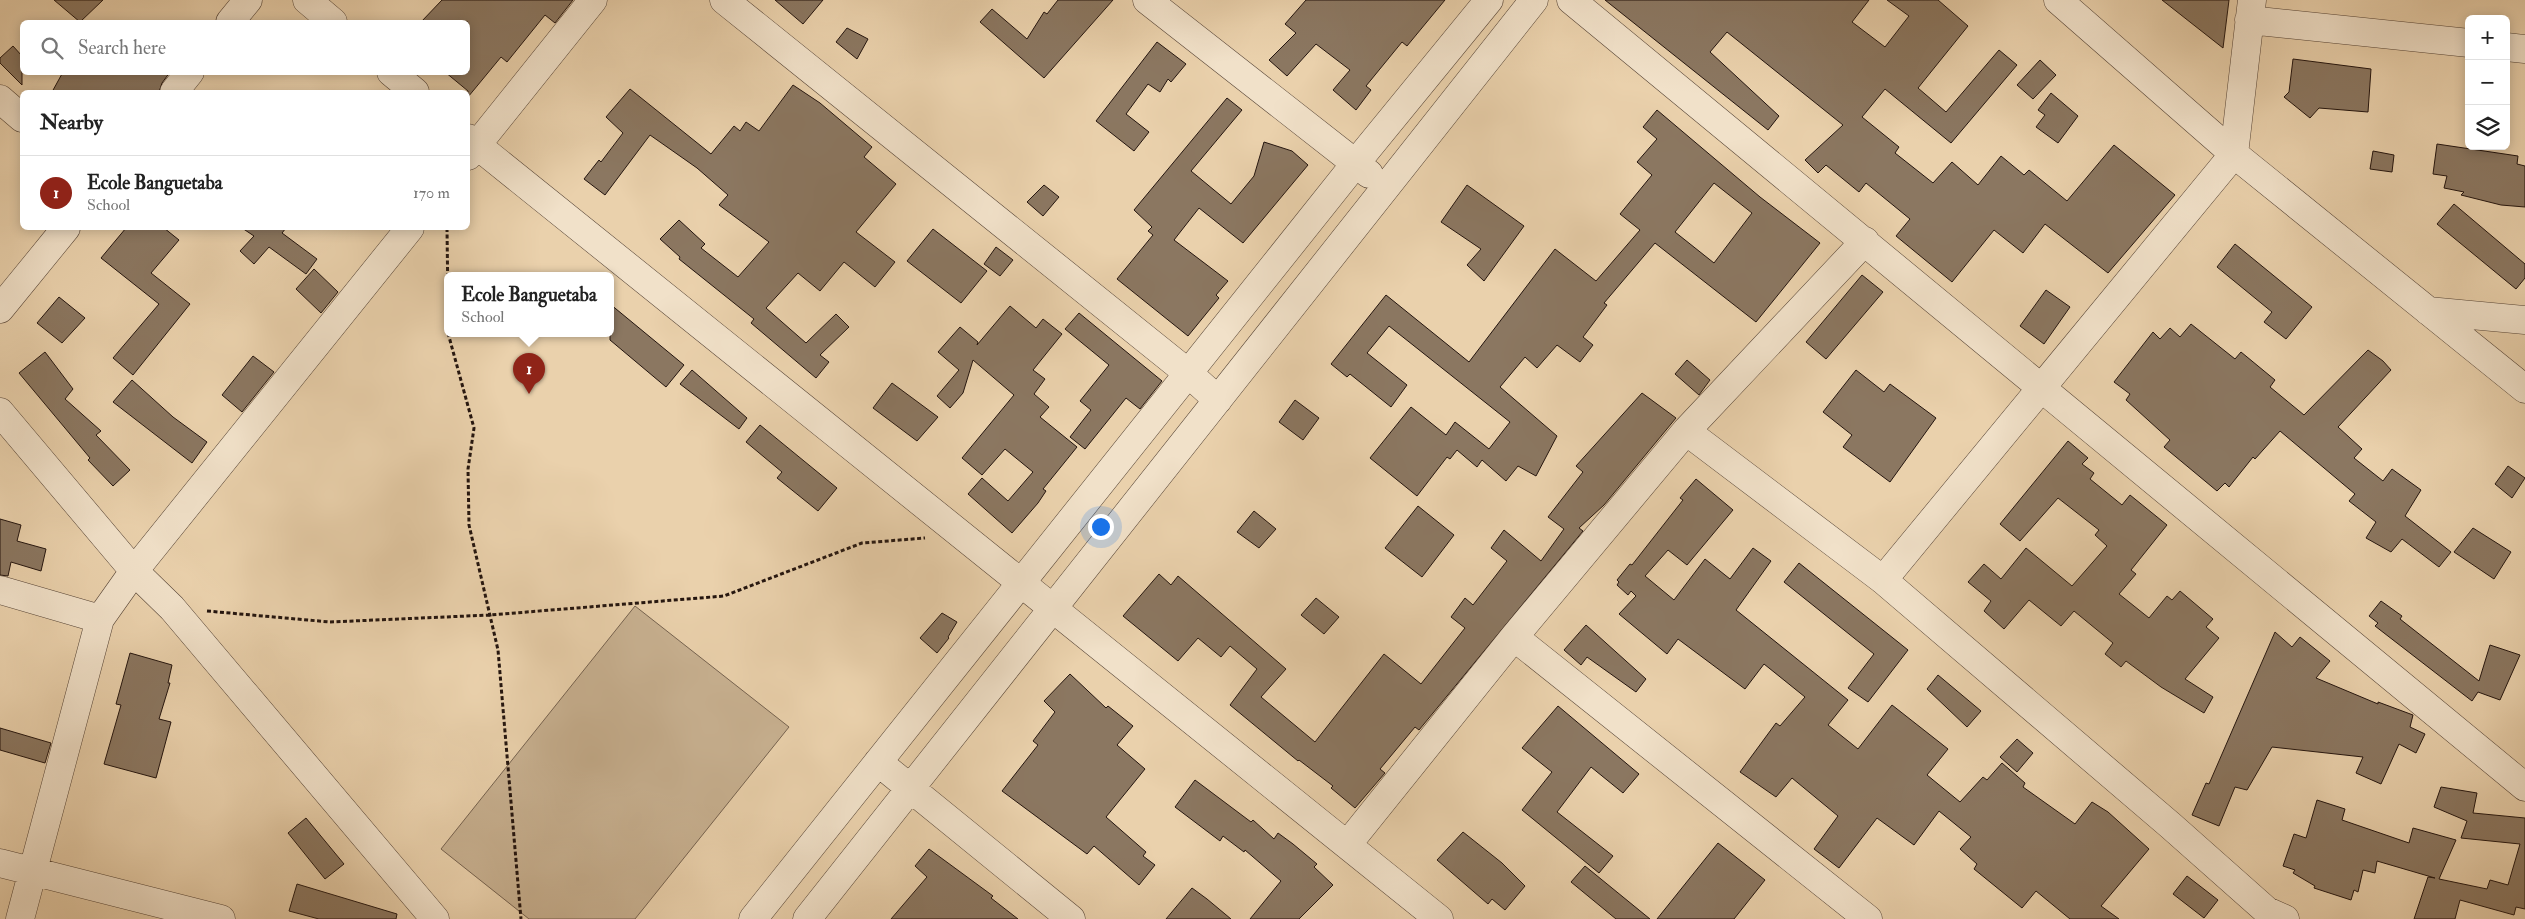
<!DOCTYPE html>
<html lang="en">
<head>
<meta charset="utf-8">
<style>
	:root { --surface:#fff; --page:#f2f2f2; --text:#222; --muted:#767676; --line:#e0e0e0; --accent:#8f2418 }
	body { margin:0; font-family:"IM FELL Double Pica",serif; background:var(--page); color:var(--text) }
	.controls { position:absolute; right:15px; top:15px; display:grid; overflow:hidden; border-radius:8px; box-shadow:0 2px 12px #0003 }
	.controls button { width:45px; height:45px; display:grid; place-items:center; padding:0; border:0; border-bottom:1px solid var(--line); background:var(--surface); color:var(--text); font:25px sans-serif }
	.you { position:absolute; left:1100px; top:526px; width:18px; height:18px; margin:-12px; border:4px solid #fff; border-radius:50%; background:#1a73e8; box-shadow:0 0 0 8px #1a73e833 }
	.badge { display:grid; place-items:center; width:32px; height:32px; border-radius:50%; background:var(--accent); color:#fff; font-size:16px; font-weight:700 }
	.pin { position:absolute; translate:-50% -41px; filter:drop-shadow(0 1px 2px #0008) }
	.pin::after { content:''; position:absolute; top:26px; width:18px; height:15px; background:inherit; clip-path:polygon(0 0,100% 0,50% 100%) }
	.popup { position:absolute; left:444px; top:272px; width:170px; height:65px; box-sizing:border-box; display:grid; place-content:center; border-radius:8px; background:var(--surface); filter:drop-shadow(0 1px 4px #0005); font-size:16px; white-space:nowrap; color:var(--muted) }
	.popup b { font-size:19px; color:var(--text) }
	.popup::after { content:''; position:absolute; left:50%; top:100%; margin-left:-10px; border:10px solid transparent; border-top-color:var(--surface) }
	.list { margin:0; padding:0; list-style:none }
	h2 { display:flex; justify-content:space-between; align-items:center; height:65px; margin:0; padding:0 20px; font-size:21px }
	h2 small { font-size:16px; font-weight:400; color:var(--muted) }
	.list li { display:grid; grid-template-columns:32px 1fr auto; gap:15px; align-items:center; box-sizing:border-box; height:75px; padding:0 20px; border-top:1px solid var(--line) }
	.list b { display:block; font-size:19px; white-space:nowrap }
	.list p { margin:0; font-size:16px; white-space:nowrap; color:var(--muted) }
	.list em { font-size:16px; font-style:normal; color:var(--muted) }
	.icon { flex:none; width:28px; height:28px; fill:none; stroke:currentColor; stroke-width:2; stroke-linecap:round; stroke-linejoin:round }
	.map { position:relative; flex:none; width:2525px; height:919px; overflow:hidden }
	.search { position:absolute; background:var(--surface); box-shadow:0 2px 12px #0003; left:20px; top:20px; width:450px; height:55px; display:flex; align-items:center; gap:12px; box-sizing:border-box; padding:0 18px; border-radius:8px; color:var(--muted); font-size:19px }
	.panel { position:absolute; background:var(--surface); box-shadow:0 2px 12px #0003; left:20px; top:90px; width:450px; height:140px; border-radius:8px }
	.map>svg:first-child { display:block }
</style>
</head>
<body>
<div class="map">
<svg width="2525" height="919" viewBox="0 0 2525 919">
	<rect width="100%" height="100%" fill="#ead1ac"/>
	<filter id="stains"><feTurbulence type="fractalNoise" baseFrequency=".004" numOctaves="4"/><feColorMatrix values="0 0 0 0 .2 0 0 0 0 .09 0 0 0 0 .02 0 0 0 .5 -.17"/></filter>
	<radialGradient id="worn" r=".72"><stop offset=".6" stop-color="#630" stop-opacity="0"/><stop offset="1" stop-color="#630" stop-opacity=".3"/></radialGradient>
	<path fill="#c8b191" stroke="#766350" d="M 635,606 L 789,727 L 635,919 L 529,919 L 441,849 Z"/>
	<path fill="#8b7761" stroke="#24150f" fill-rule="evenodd" d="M 54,0 L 103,0 L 80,22 Z
		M 442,0 L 573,0 L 555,23 L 545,15 L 507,62 L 501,57 L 468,97 L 468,91 L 445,72 L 468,72 L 468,22 L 421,22 Z
		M 775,0 L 823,0 L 803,24 Z
		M 1058,0 L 1113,0 L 1044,78 L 980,22 L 992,9 L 1027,39 L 1044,12 L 1047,14 Z
		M 1306,0 L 1445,0 L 1407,46 L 1402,42 L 1366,86 L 1371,90 L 1356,110 L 1333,90 L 1350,70 L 1316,44 L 1287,76 L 1269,60 L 1296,33 L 1285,24 Z
		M 1605,0 L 1869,0 L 1852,22 L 1885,47 L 1909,16 L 1887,0 L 1938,0 L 1968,26 L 1918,88 L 1946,112 L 1999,50 L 2017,65 L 1951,143 L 1885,89 L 1862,117 L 1899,147 L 1895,153 L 1933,183 L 1952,162 L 1978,185 L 2001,156 L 2024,175 L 2029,170 L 2067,201 L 2114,145 L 2175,195 L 2108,273 L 2045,224 L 2023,253 L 1994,230 L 1952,282 L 1896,236 L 1910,219 L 1866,183 L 1859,192 L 1826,165 L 1818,173 L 1805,160 L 1843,125 L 1727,32 L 1710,52 L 1779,116 L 1768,130 Z
		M 2162,0 L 2229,0 L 2223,48 Z
		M 847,28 L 868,39 L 857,59 L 836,42 Z
		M 1157,42 L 1186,64 L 1171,82 L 1168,79 L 1160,92 L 1148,84 L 1126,114 L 1149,132 L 1134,151 L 1096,121 Z
		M 13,46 L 22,56 L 22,85 L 0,63 L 0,58 Z
		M 2293,59 L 2371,69 L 2368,112 L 2319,108 L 2310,118 L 2284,97 L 2289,92 Z
		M 2040,60 L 2056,75 L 2033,99 L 2017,85 Z
		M 63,72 L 170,72 L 162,83 L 159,92 L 52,92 Z
		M 793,85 L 820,103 L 872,147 L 864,157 L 896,184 L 856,232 L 895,262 L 875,287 L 844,262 L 820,291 L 798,273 L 766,308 L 806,343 L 836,314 L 849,327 L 820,355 L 829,362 L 816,378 L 751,323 L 754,319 L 679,259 L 680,257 L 660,239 L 679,220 L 705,244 L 701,248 L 738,277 L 769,242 L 719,205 L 728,195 L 697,168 L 650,135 L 605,195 L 584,179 L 599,160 L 601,162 L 623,133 L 606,117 L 630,89 L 711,154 L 734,126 L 740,131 L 746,122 L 759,131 Z
		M 2051,93 L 2078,116 L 2058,143 L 2036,127 L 2045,115 L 2038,110 Z
		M 1227,98 L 1242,110 L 1191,171 L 1231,204 L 1254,176 L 1264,142 L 1292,151 L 1308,165 L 1243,243 L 1199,208 L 1174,240 L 1228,281 L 1216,295 L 1219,298 L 1188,336 L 1117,279 L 1153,235 L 1148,231 L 1152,227 L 1134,210 Z
		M 1657,110 L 1760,197 L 1820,243 L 1756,322 L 1655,243 L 1604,303 L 1607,305 L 1583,337 L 1593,345 L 1580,362 L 1557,345 L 1537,368 L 1525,357 L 1500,387 L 1557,436 L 1536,476 L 1518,466 L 1506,481 L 1482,460 L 1477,467 L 1457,450 L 1450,459 L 1447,457 L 1417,496 L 1370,458 L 1411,407 L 1446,435 L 1455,422 L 1489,449 L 1510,422 L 1389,326 L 1367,353 L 1407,385 L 1391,407 L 1350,374 L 1347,377 L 1331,364 L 1386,295 L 1469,362 L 1555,249 L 1596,281 L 1640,230 L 1620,214 L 1652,175 L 1637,162 L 1657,139 L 1643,127 ZM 1714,183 L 1752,213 L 1714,263 L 1675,232 Z
		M 2437,144 L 2518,156 L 2517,164 L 2525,166 L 2525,207 L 2501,205 L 2461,195 L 2464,192 L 2444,188 L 2447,176 L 2433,174 Z
		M 2373,151 L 2394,155 L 2392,172 L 2370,169 Z
		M 1044,185 L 1059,197 L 1043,216 L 1027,202 Z
		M 1467,185 L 1524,226 L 1484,281 L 1467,265 L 1481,249 L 1441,222 Z
		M 2454,204 L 2525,264 L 2525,278 L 2516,289 L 2437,224 Z
		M 126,228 L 164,228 L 179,240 L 151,273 L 190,304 L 133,375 L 113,358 L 159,304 L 101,258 Z
		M 242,228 L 286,228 L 282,233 L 317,259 L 306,274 L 269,247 L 254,264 L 240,251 L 254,236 Z
		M 933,229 L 987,271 L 961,303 L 907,261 Z
		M 2235,244 L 2312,307 L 2286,339 L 2264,322 L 2272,312 L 2217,267 Z
		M 996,247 L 1013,260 L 1000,276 L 984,264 Z
		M 314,269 L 338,292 L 321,313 L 296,289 Z
		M 1862,275 L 1883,292 L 1826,359 L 1806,342 Z
		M 2046,290 L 2070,307 L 2044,344 L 2020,326 Z
		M 59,297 L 85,318 L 62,343 L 37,323 Z
		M 610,304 L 684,365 L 666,387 L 610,340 Z
		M 1010,306 L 1036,328 L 1043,319 L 1062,334 L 1033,370 L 1045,379 L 1034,394 L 1049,407 L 1040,417 L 1077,447 L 1043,489 L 1046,491 L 1038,503 L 1012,533 L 968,494 L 982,478 L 1008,501 L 1033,472 L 1005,449 L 982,475 L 962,458 L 1014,395 L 973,360 L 963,393 L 950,408 L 937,396 L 959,370 L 938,352 L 960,327 L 978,342 L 977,345 Z
		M 1079,313 L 1162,381 L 1140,409 L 1126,398 L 1085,449 L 1070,437 L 1091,410 L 1080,401 L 1109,365 L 1065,329 Z
		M 2191,324 L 2235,359 L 2241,352 L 2275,380 L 2270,387 L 2304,415 L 2368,350 L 2383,361 L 2391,370 L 2338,427 L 2362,449 L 2354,458 L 2383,481 L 2392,469 L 2421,490 L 2405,516 L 2451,552 L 2439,567 L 2402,539 L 2391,552 L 2366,538 L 2376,522 L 2349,501 L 2355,494 L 2280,431 L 2255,459 L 2253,457 L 2229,487 L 2225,483 L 2217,491 L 2164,447 L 2170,440 L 2126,400 L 2130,394 L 2114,382 L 2153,332 L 2160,339 L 2170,328 L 2180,337 Z
		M 45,352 L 73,389 L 65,399 L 101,431 L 96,435 L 130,470 L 113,486 L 88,460 L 90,458 L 19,373 Z
		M 253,356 L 274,372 L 242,412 L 222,395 Z
		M 1687,360 L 1710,380 L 1699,395 L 1675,374 Z
		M 692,370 L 747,418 L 739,429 L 680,384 Z
		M 1856,370 L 1884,392 L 1890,384 L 1936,418 L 1890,482 L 1843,447 L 1852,435 L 1823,412 Z
		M 132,380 L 173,417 L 207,442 L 192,463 L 113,402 Z
		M 892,383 L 938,417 L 917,441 L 873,408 Z
		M 1642,393 L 1676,418 L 1604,505 L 1579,528 L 1583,531 L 1419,730 L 1415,727 L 1380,769 L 1385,773 L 1355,808 L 1331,788 L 1333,786 L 1299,760 L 1298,761 L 1230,705 L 1257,669 L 1230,646 L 1221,657 L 1198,638 L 1178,661 L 1123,616 L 1159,574 L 1171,585 L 1178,576 L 1286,669 L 1261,697 L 1315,742 L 1384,654 L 1421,684 L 1465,628 L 1451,617 L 1465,598 L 1473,605 L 1507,561 L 1491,548 L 1504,530 L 1541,561 L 1564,529 L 1548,517 L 1583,472 L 1576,466 Z
		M 1295,400 L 1319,418 L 1303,440 L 1279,422 Z
		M 760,425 L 837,488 L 818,511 L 777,478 L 782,472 L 746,442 Z
		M 2068,441 L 2088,458 L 2082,464 L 2094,473 L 2090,479 L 2122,505 L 2130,495 L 2167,525 L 2131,570 L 2136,574 L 2119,594 L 2149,618 L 2167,596 L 2172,600 L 2180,591 L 2213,619 L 2206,627 L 2219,638 L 2185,679 L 2213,697 L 2204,713 L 2161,687 L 2126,661 L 2121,667 L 2105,654 L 2113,643 L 2074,611 L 2061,626 L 2029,600 L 2004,629 L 1984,611 L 1991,601 L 1968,582 L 1984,564 L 2001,579 L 2026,548 L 2072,586 L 2107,546 L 2095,535 L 2099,530 L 2058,498 L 2020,541 L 2000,524 Z
		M 2508,466 L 2525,478 L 2512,498 L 2495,484 Z
		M 1696,479 L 1733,510 L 1687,565 L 1668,550 L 1645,576 L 1674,600 L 1705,559 L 1730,579 L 1753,548 L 1771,561 L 1736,610 L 1848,700 L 1828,725 L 1858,749 L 1892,705 L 1948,749 L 1927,775 L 1960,802 L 1983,777 L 1987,780 L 2002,763 L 2025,783 L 2023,787 L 2075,824 L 2092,802 L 2108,812 L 2149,849 L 2101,906 L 2119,919 L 2070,919 L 2036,891 L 2022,908 L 1974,869 L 1977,864 L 1960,849 L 1971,837 L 1939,811 L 1914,845 L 1877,818 L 1839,868 L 1814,849 L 1838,816 L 1792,778 L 1776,797 L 1740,772 L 1776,723 L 1780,726 L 1805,697 L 1764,664 L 1745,689 L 1678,639 L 1667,654 L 1619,614 L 1636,596 L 1631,591 L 1628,595 L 1617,585 L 1619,582 L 1617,580 L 1630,564 L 1632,565 L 1683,500 L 1680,498 Z
		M 1418,506 L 1454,535 L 1422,577 L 1385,548 Z
		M 1254,511 L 1276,529 L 1259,548 L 1237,532 Z
		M 0,519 L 21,525 L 17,541 L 46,549 L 41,571 L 11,562 L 8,576 L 0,575 Z
		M 2473,528 L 2511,552 L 2494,579 L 2454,552 Z
		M 1799,563 L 1908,650 L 1868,702 L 1848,688 L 1874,654 L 1784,582 Z
		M 1316,598 L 1339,617 L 1324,634 L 1301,615 Z
		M 2381,601 L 2402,616 L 2400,619 L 2479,681 L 2490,645 L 2520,655 L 2500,700 L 2478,692 L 2472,701 L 2375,626 L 2378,623 L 2369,616 Z
		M 942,613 L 957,622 L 948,637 L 949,638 L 937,653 L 920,638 Z
		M 1586,625 L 1646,679 L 1636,692 L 1587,657 L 1581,665 L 1564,650 Z
		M 2275,632 L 2292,647 L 2300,637 L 2330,661 L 2316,678 L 2378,704 L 2378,702 L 2413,715 L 2410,727 L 2425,734 L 2416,753 L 2399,744 L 2381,784 L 2356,773 L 2363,757 L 2272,747 L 2247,790 L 2235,787 L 2219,826 L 2192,815 L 2206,783 L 2209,784 Z
		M 130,653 L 172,665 L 168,683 L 170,683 L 159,719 L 171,722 L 156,778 L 104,764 L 121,705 L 116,704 Z
		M 1070,674 L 1106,708 L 1108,706 L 1133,726 L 1117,745 L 1145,769 L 1106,817 L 1146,852 L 1143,856 L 1155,865 L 1139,885 L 1094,846 L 1087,854 L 1002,791 L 1038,745 L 1033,741 L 1055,712 L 1044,701 Z
		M 1938,675 L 1981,711 L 1967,727 L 1927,689 Z
		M 1558,706 L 1639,774 L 1623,793 L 1591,767 L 1557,812 L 1613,856 L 1599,873 L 1522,810 L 1552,772 L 1522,748 Z
		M 0,728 L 51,743 L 45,763 L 0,750 Z
		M 2017,739 L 2033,753 L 2017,772 L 2000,757 Z
		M 1195,780 L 1251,822 L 1253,820 L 1274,839 L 1278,833 L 1293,844 L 1317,864 L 1314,867 L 1333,885 L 1299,919 L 1250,919 L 1281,881 L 1245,850 L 1244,852 L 1223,836 L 1220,841 L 1175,807 Z
		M 2441,787 L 2477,793 L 2473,813 L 2525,818 L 2525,909 L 2516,907 L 2514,915 L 2460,900 L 2455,919 L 2414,919 L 2428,877 L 2435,878 L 2377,861 L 2375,873 L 2363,870 L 2358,892 L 2354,890 L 2351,900 L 2314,888 L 2315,886 L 2293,873 L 2295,870 L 2283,866 L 2294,834 L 2306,838 L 2317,800 L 2345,809 L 2342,820 L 2409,843 L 2413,828 L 2456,840 L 2439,879 L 2487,889 L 2490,880 L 2508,885 L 2520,844 L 2461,838 L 2467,821 L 2434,807 Z
		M 306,818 L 344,864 L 325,879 L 288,833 Z
		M 1463,832 L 1502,863 L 1525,886 L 1505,910 L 1492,899 L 1488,904 L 1437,860 Z
		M 1718,843 L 1765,880 L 1734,919 L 1657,919 Z
		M 929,849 L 993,896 L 991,898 L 1018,919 L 891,919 L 927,877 L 915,866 Z
		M 1585,866 L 1650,919 L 1616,919 L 1571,882 Z
		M 2187,876 L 2218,900 L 2204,918 L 2173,894 Z
		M 297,884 L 397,914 L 396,919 L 319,919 L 289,911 Z
		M 1192,888 L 1207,899 L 1231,919 L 1166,919 Z"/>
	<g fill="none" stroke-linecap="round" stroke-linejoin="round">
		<defs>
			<path id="minor" d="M 307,0 L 333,22
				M 724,0 L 1188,373 L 1218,400
				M 1147,0 L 1369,174
				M 1571,0 L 2525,787
				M 2058,0 L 2234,154 L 2525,389
				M 2249,20 L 2469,43
				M 230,22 L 248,0
				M 2506,47 L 2525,49
				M 391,72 L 415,92
				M 174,92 L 190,72
				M 0,99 L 22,118
				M 468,138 L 1439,919
				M 468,156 L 593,0
				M 0,309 L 66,228
				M 2428,311 L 2525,320
				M 0,412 L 134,571 L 172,608 L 435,919
				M 1686,431 L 1883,580 L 2170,825 L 2267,911 L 2285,919
				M 1883,580 L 2234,154 L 2252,0
				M 0,590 L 100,619
				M 1514,637 L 1868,919
				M 878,762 L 1071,919
				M 1347,845 L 1514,637 L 1686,431 L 1865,241
				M 0,863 L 221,919
				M 20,919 L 100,619 L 134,571 L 410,228
				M 753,919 L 1355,164 L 1489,0
				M 807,919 L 1534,0"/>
		</defs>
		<use href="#minor" stroke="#564436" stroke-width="29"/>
		<path stroke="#24150f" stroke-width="3" stroke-dasharray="4 2.5" stroke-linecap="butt" d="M 447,228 L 448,306
			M 448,333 L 474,428 L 468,469 L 469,525 L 498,650 L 521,919
			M 207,611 L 330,622 L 490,615 L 724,596 L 862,543 L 925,538"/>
		<use href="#minor" stroke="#f1e1c9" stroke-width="28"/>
	</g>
	<rect width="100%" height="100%" filter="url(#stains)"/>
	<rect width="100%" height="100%" fill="url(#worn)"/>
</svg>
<div class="controls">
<button>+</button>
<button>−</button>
<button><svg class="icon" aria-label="layers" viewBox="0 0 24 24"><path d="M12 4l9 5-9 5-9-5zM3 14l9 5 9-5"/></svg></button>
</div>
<div class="you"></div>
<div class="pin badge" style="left:529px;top:394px">1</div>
<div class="popup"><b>Ecole Banguetaba</b>School</div>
<div class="search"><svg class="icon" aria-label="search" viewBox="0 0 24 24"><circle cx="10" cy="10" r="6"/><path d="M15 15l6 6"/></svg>Search here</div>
<section class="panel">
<h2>Nearby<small></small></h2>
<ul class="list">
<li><span class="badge">1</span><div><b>Ecole Banguetaba</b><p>School</p></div><em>170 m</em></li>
</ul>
</section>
</div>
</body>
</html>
